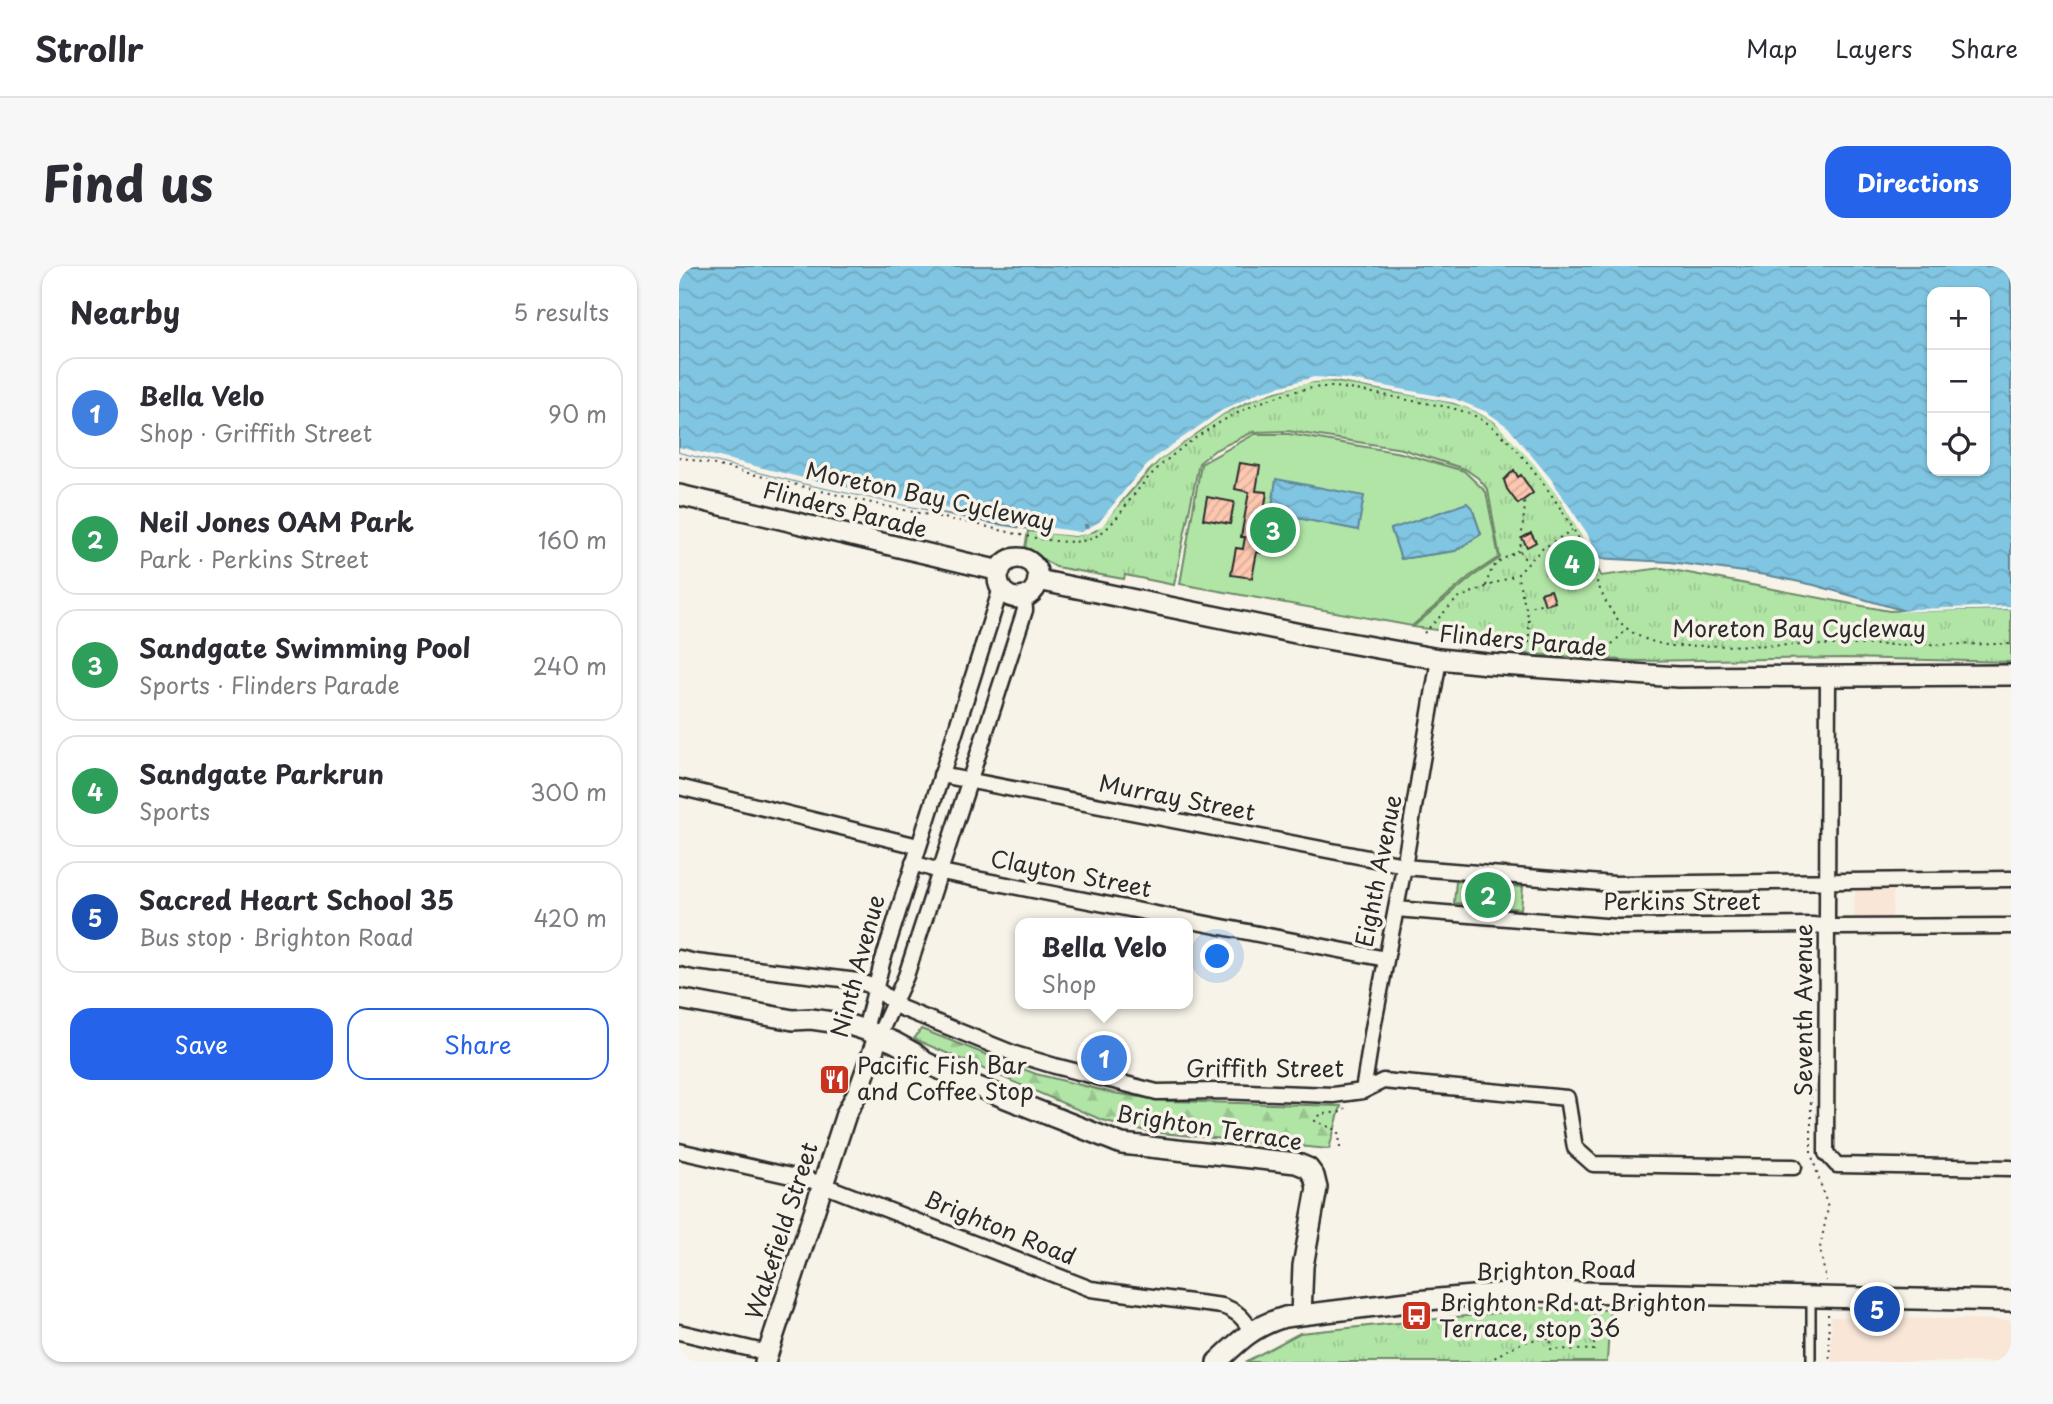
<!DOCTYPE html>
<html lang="en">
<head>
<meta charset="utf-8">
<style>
	:root { --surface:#fff; --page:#f7f7f7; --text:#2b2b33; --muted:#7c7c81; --line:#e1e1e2; --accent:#2563eb }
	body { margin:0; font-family:"Playpen Sans",sans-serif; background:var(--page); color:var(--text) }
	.controls { position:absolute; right:21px; top:21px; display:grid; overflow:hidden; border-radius:14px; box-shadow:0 2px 5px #0004 }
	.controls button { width:63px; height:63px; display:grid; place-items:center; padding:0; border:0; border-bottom:2px solid var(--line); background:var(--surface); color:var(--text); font:35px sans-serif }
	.you { position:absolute; left:539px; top:691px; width:24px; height:24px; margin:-18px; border:5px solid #fff; border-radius:50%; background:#1a73e8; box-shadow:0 0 0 10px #1a73e833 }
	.badge { display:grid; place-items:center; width:46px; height:46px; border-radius:50%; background:var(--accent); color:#fff; font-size:23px; font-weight:700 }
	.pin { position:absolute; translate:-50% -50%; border:4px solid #fff; box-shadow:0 2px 7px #0006 }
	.popup { position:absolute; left:336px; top:652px; width:178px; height:91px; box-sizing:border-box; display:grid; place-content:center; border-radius:14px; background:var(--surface); filter:drop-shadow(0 2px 5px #0005); font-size:23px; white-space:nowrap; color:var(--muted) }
	.popup b { font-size:26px; color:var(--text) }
	.popup::after { content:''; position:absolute; left:50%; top:100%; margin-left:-14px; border:14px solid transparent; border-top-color:var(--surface) }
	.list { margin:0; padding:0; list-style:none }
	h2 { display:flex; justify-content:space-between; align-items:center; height:91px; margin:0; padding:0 28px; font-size:30px }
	h2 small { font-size:23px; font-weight:400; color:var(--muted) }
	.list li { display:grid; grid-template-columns:46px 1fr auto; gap:21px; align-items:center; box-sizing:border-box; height:112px; margin:0 14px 14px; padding:0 14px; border:2px solid var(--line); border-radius:21px }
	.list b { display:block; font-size:26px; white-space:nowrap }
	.list p { margin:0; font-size:23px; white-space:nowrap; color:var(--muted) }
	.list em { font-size:23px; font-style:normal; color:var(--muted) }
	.actions { display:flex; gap:14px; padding:21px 28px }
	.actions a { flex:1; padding:16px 0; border:2px solid var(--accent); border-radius:21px; text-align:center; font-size:24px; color:var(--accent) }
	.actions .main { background:var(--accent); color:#fff }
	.icon { flex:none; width:38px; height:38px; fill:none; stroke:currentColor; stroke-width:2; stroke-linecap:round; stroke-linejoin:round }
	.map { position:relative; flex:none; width:1332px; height:1096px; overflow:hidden; border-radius:21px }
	header { display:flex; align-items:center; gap:42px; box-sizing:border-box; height:98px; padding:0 35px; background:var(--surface); border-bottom:2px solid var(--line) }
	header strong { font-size:33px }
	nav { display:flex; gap:38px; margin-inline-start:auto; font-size:24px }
	.intro { display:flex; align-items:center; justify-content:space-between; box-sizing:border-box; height:168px; padding:0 42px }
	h1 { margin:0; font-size:49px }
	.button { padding:18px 32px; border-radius:21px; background:var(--accent); color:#fff; font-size:24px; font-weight:700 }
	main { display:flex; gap:42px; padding:0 42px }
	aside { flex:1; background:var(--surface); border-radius:21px; box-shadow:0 2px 5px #0004 }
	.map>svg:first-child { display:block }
</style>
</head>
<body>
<header>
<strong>Strollr</strong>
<nav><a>Map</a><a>Layers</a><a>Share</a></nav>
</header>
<div class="intro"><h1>Find us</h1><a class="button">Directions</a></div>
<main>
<aside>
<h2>Nearby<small>5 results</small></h2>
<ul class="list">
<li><span class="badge" style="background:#3f7fe0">1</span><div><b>Bella Velo</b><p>Shop · Griffith Street</p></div><em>90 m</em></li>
<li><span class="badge" style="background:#2e9e5b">2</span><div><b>Neil Jones OAM Park</b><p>Park · Perkins Street</p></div><em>160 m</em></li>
<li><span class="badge" style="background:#2e9e5b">3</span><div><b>Sandgate Swimming Pool</b><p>Sports · Flinders Parade</p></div><em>240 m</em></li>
<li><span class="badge" style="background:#2e9e5b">4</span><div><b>Sandgate Parkrun</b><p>Sports</p></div><em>300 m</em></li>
<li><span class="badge" style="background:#1a4fb4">5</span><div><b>Sacred Heart School 35</b><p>Bus stop · Brighton Road</p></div><em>420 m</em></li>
</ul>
<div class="actions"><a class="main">Save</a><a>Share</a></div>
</aside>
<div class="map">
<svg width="1332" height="1096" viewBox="0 0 1332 1096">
	<defs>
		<pattern id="grass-tufts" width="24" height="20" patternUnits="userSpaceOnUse" patternTransform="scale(1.75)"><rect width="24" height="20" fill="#b1e5a6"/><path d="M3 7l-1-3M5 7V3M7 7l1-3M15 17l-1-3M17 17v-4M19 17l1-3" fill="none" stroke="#98c58f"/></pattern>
		<pattern id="forest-firs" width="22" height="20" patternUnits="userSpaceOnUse" patternTransform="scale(1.75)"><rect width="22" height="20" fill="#b1e5a6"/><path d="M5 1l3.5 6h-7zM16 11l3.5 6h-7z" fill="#98c58f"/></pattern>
		<pattern id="water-waves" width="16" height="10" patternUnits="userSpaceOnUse" patternTransform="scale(1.75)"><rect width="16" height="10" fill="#80c5e1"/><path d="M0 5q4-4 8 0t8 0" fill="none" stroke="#6fa9c1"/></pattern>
		<pattern id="building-hatch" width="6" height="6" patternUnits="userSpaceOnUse" patternTransform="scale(1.75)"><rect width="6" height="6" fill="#fdc7b0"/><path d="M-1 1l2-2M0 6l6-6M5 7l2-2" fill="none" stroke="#d9ab98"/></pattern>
	</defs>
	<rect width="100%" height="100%" fill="#f7f3e8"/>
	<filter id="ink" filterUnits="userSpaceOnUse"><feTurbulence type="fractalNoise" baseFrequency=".0143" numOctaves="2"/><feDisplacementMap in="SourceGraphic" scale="14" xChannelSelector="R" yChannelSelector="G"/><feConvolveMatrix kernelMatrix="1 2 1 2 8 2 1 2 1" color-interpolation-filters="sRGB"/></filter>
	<g filter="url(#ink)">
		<path fill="#f9e6d7" d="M 1176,620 L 1214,621 L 1213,656 L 1175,655 Z
			M 1152,1051 L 1332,1054 L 1332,1096 L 1153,1096 Z"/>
		<path fill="url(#grass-tufts)" stroke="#6e8868" stroke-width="2" d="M 645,115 C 668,116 691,122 714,126 C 744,131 776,134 803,148 C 850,172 902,262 922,310 L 983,302 L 1210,345 L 1332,339 L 1332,396 L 1167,392 L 955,395 L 836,387 L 838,374 L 734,361 L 793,311 L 821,292 L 809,224 L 799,212 L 786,203 L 723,183 L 609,165 L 574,166 L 536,184 L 520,197 L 495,319 L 446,309 L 445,313 L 377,301 L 346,282 L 349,265 L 396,270 L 416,265 L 480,194 L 544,148 L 582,130 L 626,117 Z
			M 777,615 L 844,621 L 842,643 L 775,637 Z
			M 864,1042 L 931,1044 L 928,1096 L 566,1096 L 621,1067 Z"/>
		<path fill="url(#forest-firs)" stroke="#6e8868" stroke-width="2" d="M 242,763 L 357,808 L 434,827 L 488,835 L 662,840 L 650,883 L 471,866 L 423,854 L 235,773 Z"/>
		<path fill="#b1e5a6" stroke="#6e8868" stroke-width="2" fill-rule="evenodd" d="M 576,168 L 610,168 L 722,187 L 785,205 L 807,226 L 820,291 L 791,310 L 733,360 L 501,318 L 522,198 ZM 793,242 L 802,268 L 776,285 L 722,293 L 712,263 Z"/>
		<path fill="url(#water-waves)" stroke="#5e8798" stroke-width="2" fill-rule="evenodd" d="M 0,0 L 1332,0 L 1332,343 L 1226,345 L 1135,319 L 1087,309 L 991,296 L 916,292 L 897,253 L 856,197 L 817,155 L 786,139 L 656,114 C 592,112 514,159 469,202 C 447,222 434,247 410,266 L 408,259 L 406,259 L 408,267 L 364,265 L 312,257 L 123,217 L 0,186 ZM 1253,26 L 1306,26 L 1306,205 L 1253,205 Z
			M 597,213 L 685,230 L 679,264 L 592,247 Z
			M 788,237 L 793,242 L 802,268 L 776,285 L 722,293 L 712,263 Z"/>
		<path fill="#f7f3e8" d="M 635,111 L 668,113 L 776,133 L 808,146 L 829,161 L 872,213 L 908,267 L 914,280 L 917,296 L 882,235 L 855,198 L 816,156 L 796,145 L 775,137 L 656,115 L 635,116 L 597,125 L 567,136 L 544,148 L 480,194 L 457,216 L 423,260 L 408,268 L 396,270 L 364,267 L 364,265 L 226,239 L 123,217 L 0,186 L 0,181 L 124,212 L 227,234 L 313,252 L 339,257 L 340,253 L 345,254 L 345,258 L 402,266 L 420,256 L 454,214 L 477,190 L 542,145 L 580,126 Z
			M 1332,340 L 1332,343 L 1217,346 L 1235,343 Z"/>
		<path fill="url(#building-hatch)" stroke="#2b2b2b" stroke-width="2" d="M 561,197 L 581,200 L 577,225 L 588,226 L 581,273 L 587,274 L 584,287 L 578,286 L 573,312 L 552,309 L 557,282 L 564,283 L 566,271 L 562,271 L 570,226 L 556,223 Z
			M 835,204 L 839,211 L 842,209 L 854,227 L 839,238 L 828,223 L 825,214 Z
			M 528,231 L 555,236 L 551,258 L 524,253 Z
			M 852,267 L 857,276 L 848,281 L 843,272 Z
			M 872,324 L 876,336 L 866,339 L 862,327 Z"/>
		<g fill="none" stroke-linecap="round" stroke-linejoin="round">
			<defs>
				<path id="lane" d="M 1132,1031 L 1132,1096"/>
				<path id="street" d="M 1149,410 L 1147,887 L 1158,899 L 1332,902
					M 262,509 L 720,598 L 725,601 L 935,618 L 1332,613
					M 0,521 L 239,580
					M 234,597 L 267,607 L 707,693
					M 717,643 L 938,661 L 1133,659 L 1157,661 L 1332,660
					M 0,692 L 17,696 L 179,715 L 195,721 L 222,742 L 336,788 L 376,800 L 478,826 L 540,825 L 654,829 L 684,825 L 704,815 L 888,832 L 896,882 L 914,898 L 1115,901
					M 186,764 L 203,697 L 322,322
					M 200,769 L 227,710 L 346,344 L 345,331
					M 684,825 L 694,762 L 725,601 L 760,393
					M 0,885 L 134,915 L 412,1023 L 543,1040 C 558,1045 565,1052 572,1065
					M 0,1066 L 89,1087"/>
				<path id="secondary" d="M 0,229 L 321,305
					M319 312a20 20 0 1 1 40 0a20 20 0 1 1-40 0Z
					M 359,314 L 631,370 L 760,393 L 809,398 L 999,411 L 1332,409
					M 0,733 L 114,754 L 132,753 L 167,758 L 186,764 L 215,776 L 235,787 L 246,796 L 294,819 L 443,878 L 617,897 L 629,902 L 635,910 L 638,922 L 624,1000 L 622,1049
					M 86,1096 L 167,848 L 179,826 L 200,769
					M 538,1096 C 561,1074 575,1060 606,1051 L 737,1035 L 850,1025 L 1332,1035"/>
			</defs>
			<use href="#lane" stroke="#2b2b2b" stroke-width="12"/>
			<use href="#street" stroke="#2b2b2b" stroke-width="19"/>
			<use href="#secondary" stroke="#2b2b2b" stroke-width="24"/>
			<path stroke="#2b2b2b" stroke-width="2" stroke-dasharray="2 5" stroke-linecap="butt" d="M 0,191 C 52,202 103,216 155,228 C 202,240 249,249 296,258 C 324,264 385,283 411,273 C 434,264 447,237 462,220 C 502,172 592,118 656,121 C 680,124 705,129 729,134 C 755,139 783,141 805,155 C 840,176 888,248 906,285 C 916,308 923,337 941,356 C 955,371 974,377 993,380 L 1332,378
				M 841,285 L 848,297
				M 807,320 C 813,295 820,296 841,284 L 846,240 L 844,234
				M 846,342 L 865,337
				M 745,367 L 779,332 L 837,309
				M 850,377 L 850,354 L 838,309 L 863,283 L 893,264
				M 928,383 L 947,364
				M 1135,825 L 1132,825 L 1132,887 L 1149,942 L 1141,982 L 1147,1015
				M 661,882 L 660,865 L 636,855 L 642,848 L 663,846 L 666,842
				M 1149,1048 L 1151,1096
				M 810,1096 C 828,1082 849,1071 872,1073 L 872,1083 L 915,1084 L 915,1043"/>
			<use href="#lane" stroke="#f7f3e8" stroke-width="7"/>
			<use href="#street" stroke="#f7f3e8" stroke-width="14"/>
			<use href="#secondary" stroke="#f7f3e8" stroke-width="19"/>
		</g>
	</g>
	<defs>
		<symbol id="restaurant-square" viewBox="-11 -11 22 22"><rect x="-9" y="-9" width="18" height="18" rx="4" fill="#c8321e" stroke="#f7f3e8"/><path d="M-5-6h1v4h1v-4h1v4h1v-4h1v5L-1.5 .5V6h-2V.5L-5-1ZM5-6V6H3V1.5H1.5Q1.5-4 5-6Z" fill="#fff"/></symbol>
		<symbol id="bus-square" viewBox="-11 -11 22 22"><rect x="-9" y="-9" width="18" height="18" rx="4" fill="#c8321e" stroke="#f7f3e8"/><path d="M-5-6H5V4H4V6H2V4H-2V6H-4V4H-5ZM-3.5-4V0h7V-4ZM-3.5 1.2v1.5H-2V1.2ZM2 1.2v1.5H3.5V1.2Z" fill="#fff"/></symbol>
	</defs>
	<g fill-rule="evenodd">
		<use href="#restaurant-square" x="138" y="796" width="35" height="35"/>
		<use href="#bus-square" x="720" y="1032" width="35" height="35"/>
	</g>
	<g text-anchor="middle" stroke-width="7" stroke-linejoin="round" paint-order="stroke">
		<g font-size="23" fill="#2b2b2b" stroke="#f7f3e8">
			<text transform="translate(251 231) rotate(12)" y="8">Moreton Bay Cycleway</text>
			<text transform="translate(166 244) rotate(14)" y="8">Flinders Parade</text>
			<text x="1120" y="371">Moreton Bay Cycleway</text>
			<text transform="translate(844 375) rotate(5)" y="8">Flinders Parade</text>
			<text transform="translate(498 532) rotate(11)" y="8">Murray Street</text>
			<text transform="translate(700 605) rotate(-79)" y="8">Eighth Avenue</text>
			<text transform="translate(392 608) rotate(11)" y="8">Clayton Street</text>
			<text x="1003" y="644">Perkins Street</text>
			<text transform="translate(179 700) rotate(-75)" y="8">Ninth Avenue</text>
			<text transform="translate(1125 744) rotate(-90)" y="8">Seventh Avenue</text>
			<text x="586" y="811">Griffith Street</text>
			<text transform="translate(530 862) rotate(9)" y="8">Brighton Terrace</text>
			<text transform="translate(321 962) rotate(22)" y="8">Brighton Road</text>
			<text transform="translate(103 965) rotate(-72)" y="8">Wakefield Street</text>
			<text transform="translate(877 1005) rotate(-1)" y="8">Brighton Road</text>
		</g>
		<g font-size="23" fill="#2b2b2b" stroke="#f7f3e8" text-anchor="start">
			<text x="178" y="808">Pacific Fish Bar<tspan x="178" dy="26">and Coffee Stop</tspan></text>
			<text x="760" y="1045">Brighton Rd at Brighton<tspan x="760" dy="26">Terrace, stop 36</tspan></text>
		</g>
	</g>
</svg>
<div class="controls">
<button>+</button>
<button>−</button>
<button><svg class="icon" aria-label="locate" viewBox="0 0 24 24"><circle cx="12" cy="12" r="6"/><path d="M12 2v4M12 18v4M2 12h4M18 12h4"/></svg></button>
</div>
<div class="you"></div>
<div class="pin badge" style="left:425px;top:792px;background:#3f7fe0">1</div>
<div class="popup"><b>Bella Velo</b>Shop</div>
<div class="pin badge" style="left:809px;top:629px;background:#2e9e5b">2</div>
<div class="pin badge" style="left:594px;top:264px;background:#2e9e5b">3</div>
<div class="pin badge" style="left:893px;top:297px;background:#2e9e5b">4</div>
<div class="pin badge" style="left:1198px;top:1043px;background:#1a4fb4">5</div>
</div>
</main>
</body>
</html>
